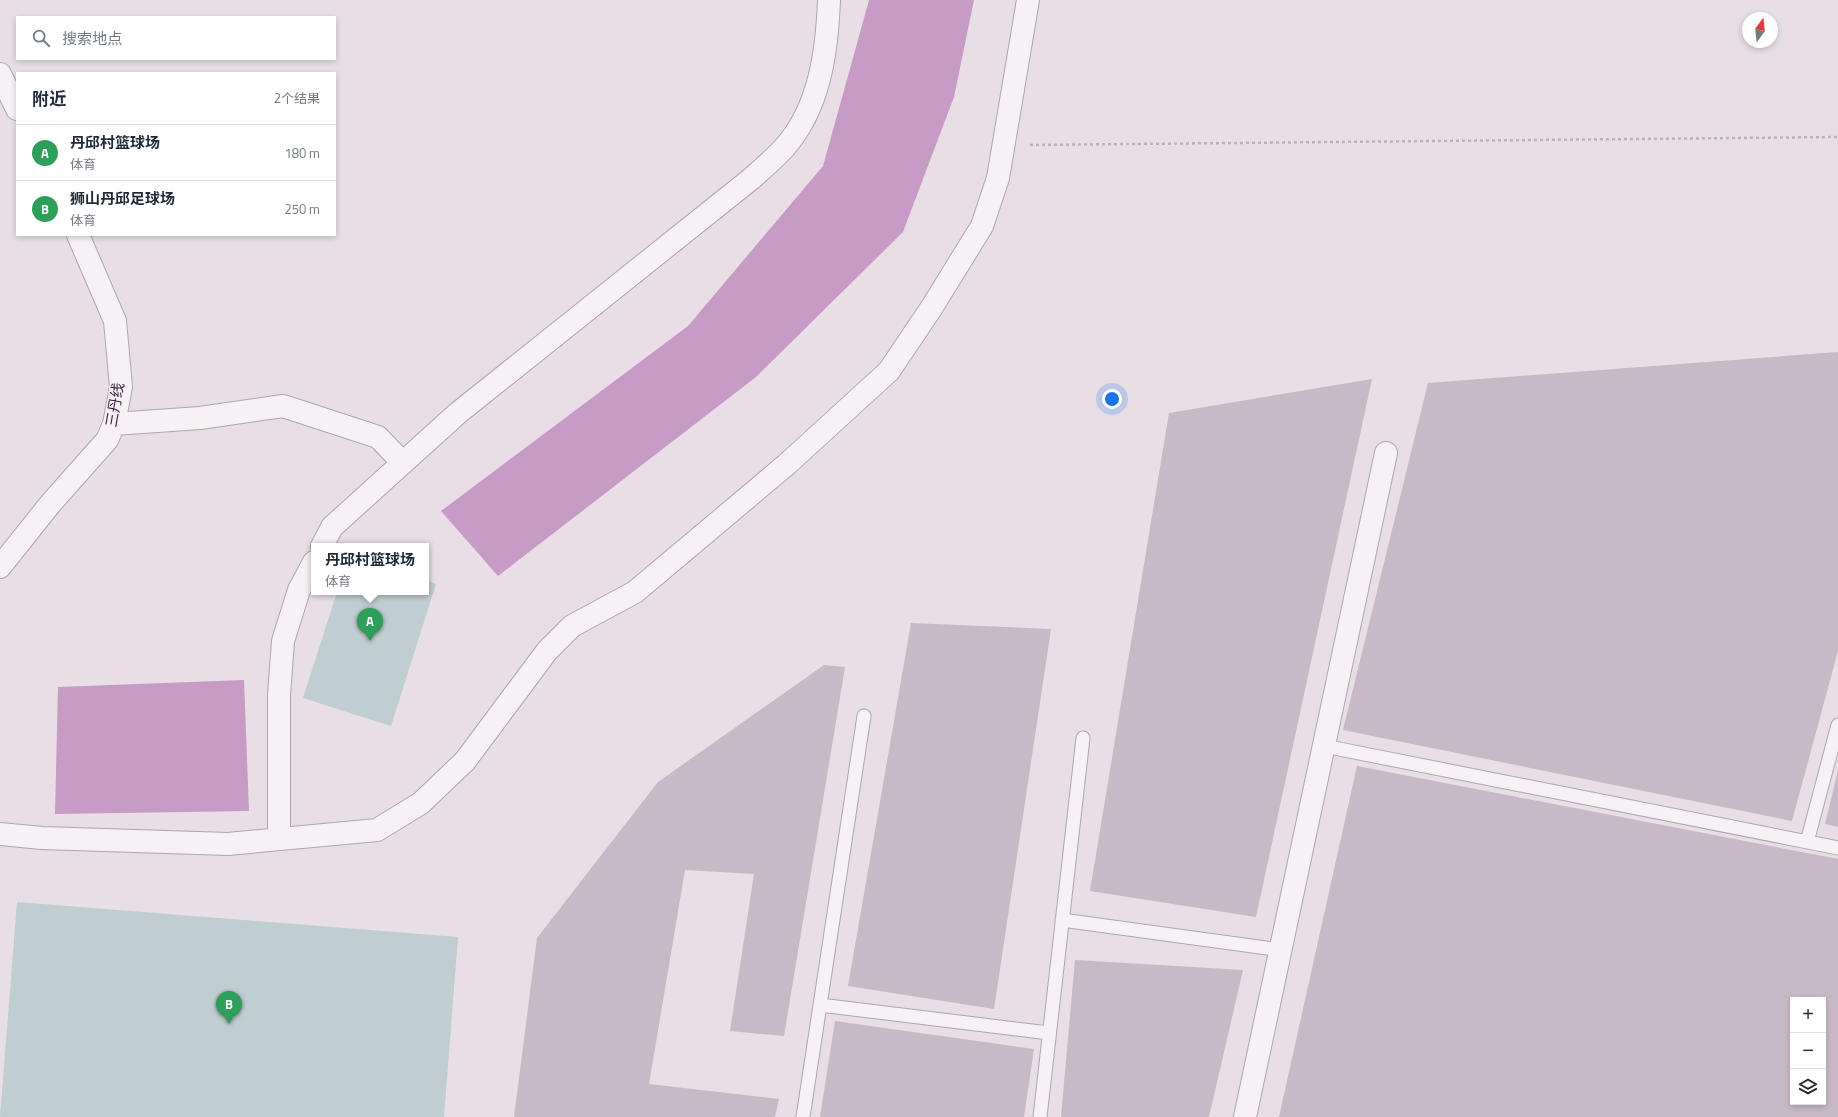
<!DOCTYPE html>
<html lang="zh">
<head>
<meta charset="utf-8">
<style>
	:root { --surface:#fff; --page:#f2f2f3; --text:#1f2937; --muted:#747a83; --line:#e0e1e3; --accent:#58713f }
	body { margin:0; font-family:"Titillium Web","Noto Sans SC",sans-serif; background:var(--page); color:var(--text) }
	.controls { position:absolute; right:12px; bottom:12px; display:grid; overflow:hidden; border-radius:0px; box-shadow:0 2px 6px #0003 }
	.controls button { width:36px; height:36px; display:grid; place-items:center; padding:0; border:0; border-bottom:1px solid var(--line); background:var(--surface); color:var(--text); font:20px sans-serif }
	.compass { position:absolute; left:1742px; top:12px; width:36px; height:36px; border-radius:50%; background:var(--surface); box-shadow:0 2px 6px #0003; rotate:15deg }
	.you { position:absolute; left:1112px; top:399px; width:14px; height:14px; margin:-10px; border:3px solid #fff; border-radius:50%; background:#1a73e8; box-shadow:0 0 0 6px #1a73e833 }
	.badge { display:grid; place-items:center; width:26px; height:26px; border-radius:50%; background:var(--accent); color:#fff; font-size:13px; font-weight:700 }
	.pin { position:absolute; translate:-50% -33px; filter:drop-shadow(0 1px 2px #0008) }
	.pin::after { content:''; position:absolute; top:21px; width:14px; height:12px; background:inherit; clip-path:polygon(0 0,100% 0,50% 100%) }
	.popup { position:absolute; left:311px; top:543px; width:118px; height:52px; box-sizing:border-box; display:grid; place-content:center; border-radius:0px; background:var(--surface); filter:drop-shadow(0 1px 3px #0005); font-size:13px; white-space:nowrap; color:var(--muted) }
	.popup b { font-size:15px; color:var(--text) }
	.popup::after { content:''; position:absolute; left:50%; top:100%; margin-left:-8px; border:8px solid transparent; border-top-color:var(--surface) }
	.list { margin:0; padding:0; list-style:none }
	h2 { display:flex; justify-content:space-between; align-items:center; height:52px; margin:0; padding:0 16px; font-size:17px }
	h2 small { font-size:13px; font-weight:400; color:var(--muted) }
	.list li { display:grid; grid-template-columns:26px 1fr auto; gap:12px; align-items:center; box-sizing:border-box; height:56px; padding:0 16px; border-top:1px solid var(--line) }
	.list b { display:block; font-size:15px; white-space:nowrap }
	.list p { margin:0; font-size:13px; white-space:nowrap; color:var(--muted) }
	.list em { font-size:13px; font-style:normal; color:var(--muted) }
	.icon { flex:none; width:22px; height:22px; fill:none; stroke:currentColor; stroke-width:2; stroke-linecap:round; stroke-linejoin:round }
	.map { position:relative; flex:none; width:1838px; height:1117px; overflow:hidden }
	.search { position:absolute; background:var(--surface); box-shadow:0 2px 6px #0003; left:16px; top:16px; width:320px; height:44px; display:flex; align-items:center; gap:10px; box-sizing:border-box; padding:0 14px; border-radius:0px; color:var(--muted); font-size:15px }
	.panel { position:absolute; background:var(--surface); box-shadow:0 2px 6px #0003; left:16px; top:72px; width:320px; height:164px; border-radius:0px }
	.map>svg:first-child { display:block }
</style>
</head>
<body>
<div class="map">
<svg width="1838" height="1117" viewBox="0 0 1838 1117">
	<rect width="100%" height="100%" fill="#e7dee6"/>
	<path fill="#c0cdd1" d="M 426,580 L 436,584 L 391,726 L 303,698 L 337,592 L 426,592 Z
		M 17,902 L 458,937 L 444,1117 L 0,1117 Z"/>
	<path fill="#c69bc6" d="M 869,0 L 974,0 L 954,97 L 903,232 L 756,377 L 498,576 L 441,511 L 688,326 L 823,166 Z
		M 244,680 L 249,811 L 55,814 L 58,687 Z"/>
	<path fill="#c7b9c5" fill-rule="evenodd" d="M 1838,352 L 1838,651 L 1792,821 L 1343,730 L 1428,383 Z
		M 1372,379 L 1256,917 L 1090,891 L 1169,413 Z
		M 911,623 L 1051,629 L 994,1009 L 848,986 Z
		M 824,665 L 845,667 L 784,1036 L 730,1031 L 754,874 L 685,870 L 649,1084 L 779,1099 L 775,1117 L 514,1117 L 537,938 L 658,782 Z
		M 1357,766 L 1838,859 L 1838,1117 L 1279,1117 ZM 1793,1000 L 1823,1000 L 1823,1102 L 1793,1102 Z
		M 1838,771 L 1838,827 L 1825,824 Z
		M 1075,960 L 1243,970 L 1209,1117 L 1061,1117 Z
		M 835,1021 L 1034,1049 L 1024,1117 L 820,1117 Z"/>
	<g fill="none" stroke-linecap="round" stroke-linejoin="round">
		<defs>
			<path id="lane" d="M 1324,746 L 1838,848
				M 1807,842 L 1838,725
				M 1062,920 L 1281,950
				M 820,1005 L 1049,1033
				M 803,1117 L 864,716
				M 1040,1117 L 1083,738"/>
			<path id="street" d="M 0,74 L 17,109
				M 114,424 L 200,418 L 283,406 L 378,437 L 403,463
				M 322,546 L 332,527 L 458,413 L 751,179 C 762,169 774,159 784,148 C 820,108 827,51 829,0
				M 0,567 L 51,503 L 107,440 L 114,424 L 121,387 L 115,321 L 78,235
				M 0,834 L 42,838 L 228,844 L 377,830 L 421,803 L 465,761 L 547,651 L 572,626 L 635,592 L 786,465 L 889,371 L 932,307 L 982,226 L 998,178 L 1028,0
				M 279,839 L 279,695 L 283,641 L 299,590 L 314,562
				M 1245,1117 L 1386,453"/>
		</defs>
		<use href="#lane" stroke="#b1a4af" stroke-width="15"/>
		<use href="#street" stroke="#b1a4af" stroke-width="24"/>
		<path stroke="#bbb1b9" stroke-width="2.5" stroke-dasharray="3 3" stroke-linecap="butt" d="M 1030,145 L 1838,137"/>
		<use href="#lane" stroke="#f6f1f5" stroke-width="13"/>
		<use href="#street" stroke="#f6f1f5" stroke-width="22"/>
	</g>
	<g text-anchor="middle" stroke-width="3" stroke-linejoin="round" paint-order="stroke">
		<g font-size="15" fill="#3d283b" stroke="#f5eef4">
			<text transform="translate(115 405) rotate(-80)" y="5">三丹线</text>
		</g>
	</g>
</svg>
<div class="controls">
<button>+</button>
<button>−</button>
<button><svg class="icon" aria-label="layers" viewBox="0 0 24 24"><path d="M12 4l9 5-9 5-9-5zM3 14l9 5 9-5"/></svg></button>
</div>
<svg class="compass" viewBox="-18 -18 36 36"><path d="M0-13l5 13h-10z" fill="#e53935"/><path d="M0 13l5-13h-10z" fill="#747a83"/></svg>
<div class="you"></div>
<div class="pin badge" style="left:370px;top:641px;background:#2e9e5b">A</div>
<div class="popup"><b>丹邱村篮球场</b>体育</div>
<div class="pin badge" style="left:229px;top:1024px;background:#2e9e5b">B</div>
<div class="search"><svg class="icon" aria-label="search" viewBox="0 0 24 24"><circle cx="10" cy="10" r="6"/><path d="M15 15l6 6"/></svg>搜索地点</div>
<section class="panel">
<h2>附近<small>2个结果</small></h2>
<ul class="list">
<li><span class="badge" style="background:#2e9e5b">A</span><div><b>丹邱村篮球场</b><p>体育</p></div><em>180 m</em></li>
<li><span class="badge" style="background:#2e9e5b">B</span><div><b>狮山丹邱足球场</b><p>体育</p></div><em>250 m</em></li>
</ul>
</section>
</div>
</body>
</html>
